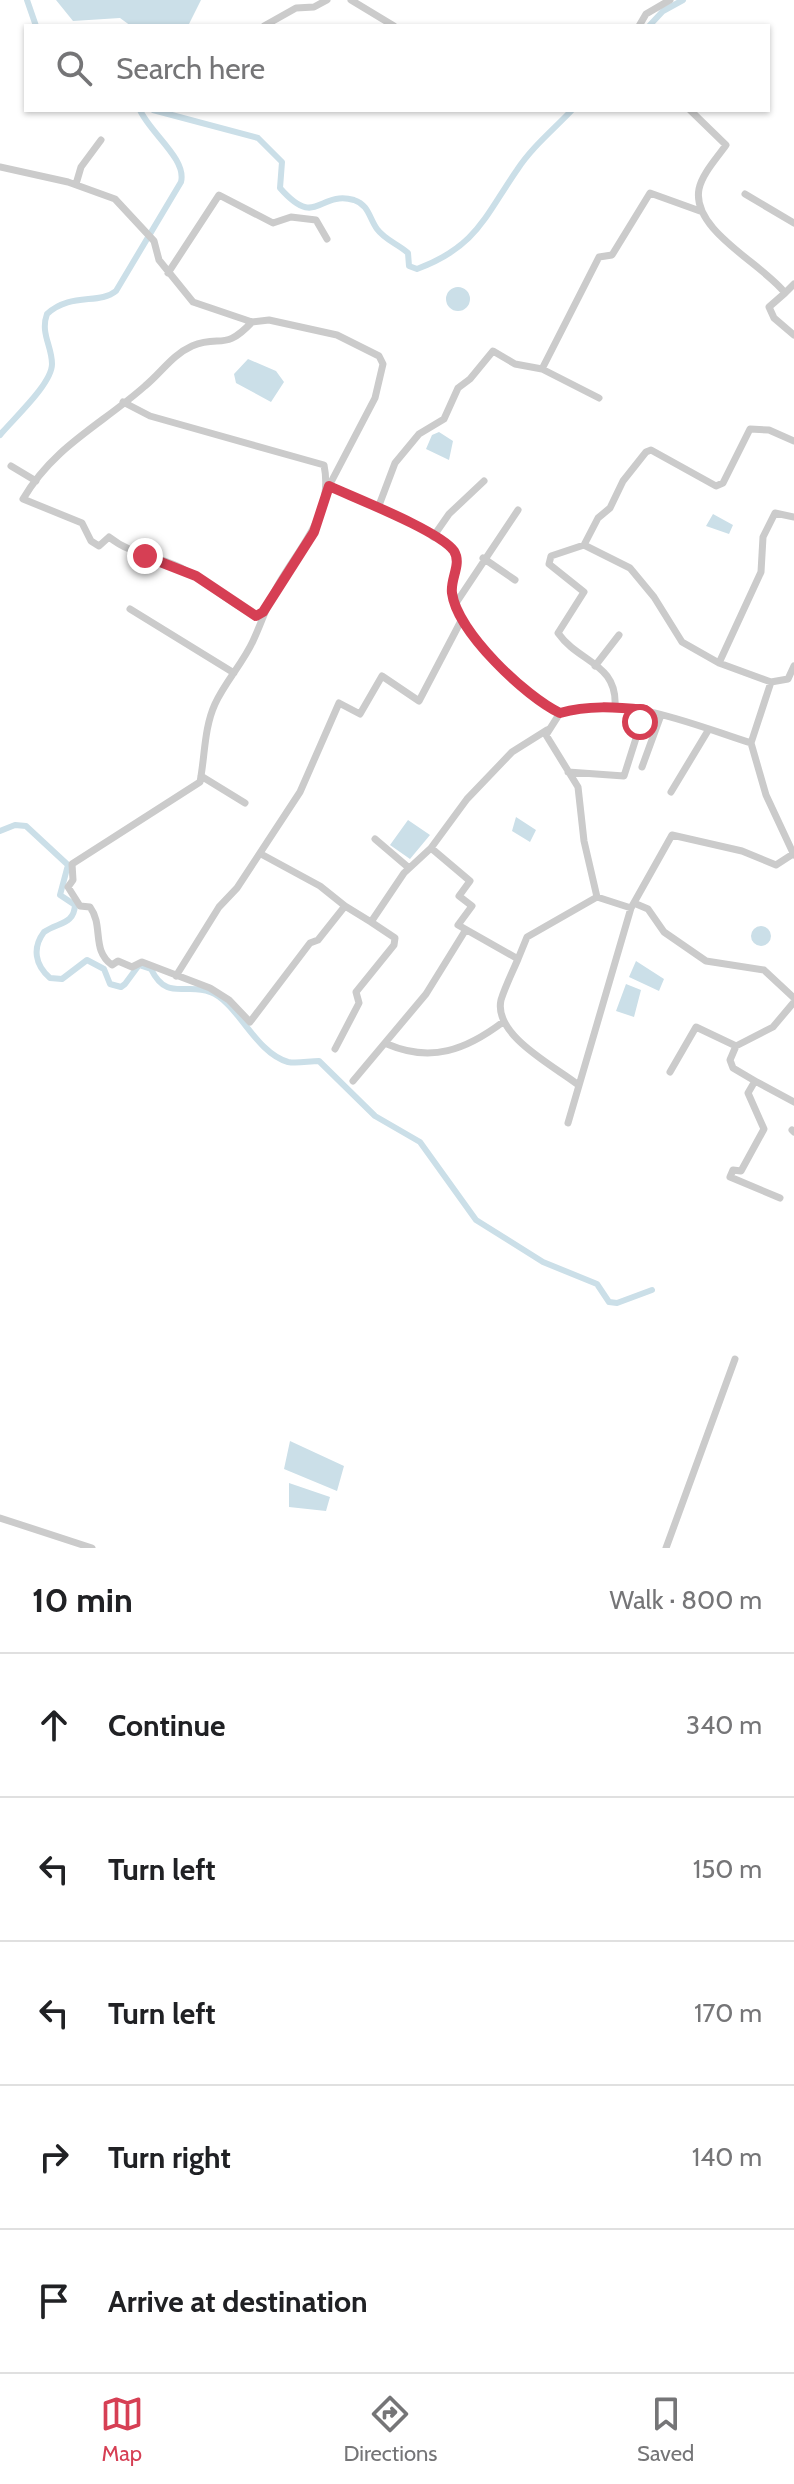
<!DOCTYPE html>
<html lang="en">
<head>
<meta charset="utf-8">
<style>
	:root { --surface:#fff; --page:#f6f6f6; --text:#202124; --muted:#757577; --line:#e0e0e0; --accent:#d63f54 }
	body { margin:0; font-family:Cabin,sans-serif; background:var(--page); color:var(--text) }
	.stop { position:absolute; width:24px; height:24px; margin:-18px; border:6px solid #d63f54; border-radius:50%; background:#fff }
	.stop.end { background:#d63f54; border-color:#fff; box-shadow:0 2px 8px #0008 }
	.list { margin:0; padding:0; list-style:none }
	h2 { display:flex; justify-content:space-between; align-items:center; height:104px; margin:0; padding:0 32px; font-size:34px }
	h2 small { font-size:26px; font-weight:400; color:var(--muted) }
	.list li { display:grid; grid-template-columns:52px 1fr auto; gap:24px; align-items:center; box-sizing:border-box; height:144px; padding:0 32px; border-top:2px solid var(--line) }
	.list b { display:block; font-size:30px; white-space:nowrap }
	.list em { font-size:26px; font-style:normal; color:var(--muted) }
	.icon { flex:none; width:44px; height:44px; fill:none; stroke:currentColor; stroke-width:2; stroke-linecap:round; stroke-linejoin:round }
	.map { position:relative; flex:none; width:794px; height:1548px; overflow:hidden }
	.search { position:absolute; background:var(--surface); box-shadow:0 2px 6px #0004; left:24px; right:24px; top:24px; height:88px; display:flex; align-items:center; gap:20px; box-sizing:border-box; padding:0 28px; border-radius:0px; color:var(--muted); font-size:30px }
	.sheet { height:824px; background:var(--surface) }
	nav { display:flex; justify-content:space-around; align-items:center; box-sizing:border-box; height:112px; border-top:2px solid var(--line); background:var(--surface); font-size:22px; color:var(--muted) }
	nav a { display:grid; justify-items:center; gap:4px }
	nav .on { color:var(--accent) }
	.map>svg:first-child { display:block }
</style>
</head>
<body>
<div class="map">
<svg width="794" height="1548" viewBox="0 0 794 1548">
	<rect width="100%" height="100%" fill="#fff"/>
	<path fill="#cbdfe8" d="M 56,0 L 201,0 L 188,26 L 131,26 L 120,18 L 73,21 Z
		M446 299a12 12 0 1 1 24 0a12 12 0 1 1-24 0Z
		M 248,359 L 276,371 L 284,382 L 271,402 L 236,383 L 234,374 Z
		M 439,432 L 453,441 L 449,460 L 426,449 L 432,435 Z
		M 713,514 L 733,525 L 729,534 L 706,526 Z
		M 516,817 L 536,830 L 530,842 L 512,831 Z
		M 408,820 L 430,835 L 410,859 L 390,845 Z
		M751 936a10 10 0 1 1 20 0a10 10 0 1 1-20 0Z
		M 636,961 L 664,979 L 659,991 L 629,977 Z
		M 626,984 L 641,990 L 634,1017 L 616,1011 Z
		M 290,1441 L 344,1466 L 337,1491 L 284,1469 Z
		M 289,1483 L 330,1497 L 326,1511 L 289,1507 Z"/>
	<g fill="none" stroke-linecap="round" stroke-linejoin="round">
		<path stroke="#cbdfe8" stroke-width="6" d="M 27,0 L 36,26
			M 649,26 L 663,11 L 683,0
			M 153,110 L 258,138 L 282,162 L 280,188 C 317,230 318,190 354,200 C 369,205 369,218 377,229 C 385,240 398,244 408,253 L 409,266 L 417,269 C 476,247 484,218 517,170 C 532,147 553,130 572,110
			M 0,435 C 13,419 52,384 52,364 C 52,346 40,333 47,314 C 71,292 99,305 116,291 L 181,182 C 187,159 150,133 140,110
			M 0,831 L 15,825 L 26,826 L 68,865 L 60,895 L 75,905 C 74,925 58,922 44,932 C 32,948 35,965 50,978 L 62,979 L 87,960 L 104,969 L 110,984 L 121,987 L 125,984 L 139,965 L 151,969 C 167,1002 186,982 210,992 C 238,1002 254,1052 288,1062 C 297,1064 309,1061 319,1061 L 375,1116 L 420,1142 L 476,1220 L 543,1262 L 597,1284 L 609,1302 L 617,1303 L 652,1290"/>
		<path stroke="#cbcbcb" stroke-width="7" d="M 351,0 L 394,26
			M 264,26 L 296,8 L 314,7 L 327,0
			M 639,26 L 646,14 L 670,0
			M 690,110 L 726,145 C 717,158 702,174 699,189 C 691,230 763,264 785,293 L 769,307 L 774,318 L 794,335
			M 0,167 L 68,182 L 115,199 L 154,241 L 159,260 L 193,302 L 252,322 L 269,320 L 337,335 L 379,356 L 383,364 L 375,398 L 329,486 C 355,498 440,531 454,551 C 462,564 450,579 452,593 C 457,633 526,697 560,713 C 624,693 691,724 751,743 L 766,795 L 794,855
			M 76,184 L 81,167 L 101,140
			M 745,194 L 794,223
			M 168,273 L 219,195 L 273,223 L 291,217 L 316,220 L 327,239
			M 785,293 L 794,284
			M 252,322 C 224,352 221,334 192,346 C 172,355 161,373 145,386 C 101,425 54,446 23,499 L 82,523 L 91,541 L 99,546 L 109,537 C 130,554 153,555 177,566 C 205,579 228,603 256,616 L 263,612
			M 542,369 L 599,398
			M 123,402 L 150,416 L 324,465 C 334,514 300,546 278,585 C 267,604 262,622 253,641 C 243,663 225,682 215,704 C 204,728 205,756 200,782 L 72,864 L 73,880 L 68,887 L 80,906 L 90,907 C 104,926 91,950 112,965 L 118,961 L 132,967 L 142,962 L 210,988 L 229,1000 L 250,1022 L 310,943 L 318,940 L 345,906 L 371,922 L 404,873 L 431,848 L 467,799 L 512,752 L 547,730
			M 11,466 L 36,481
			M 378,508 L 395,463 L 419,434 L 444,419 L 458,388 L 470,379 L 493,351 L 515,364 L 542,369 L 599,257 L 612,255 L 650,193 L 700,211
			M 433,537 L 449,514 L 484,481
			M 584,545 L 630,568 L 654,597 L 682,642 L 719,663 L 771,682
			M 483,558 L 515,580
			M 456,603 L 518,510
			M 130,609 L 234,673
			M 719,663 L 761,572 L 763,537 L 775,513 L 794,517
			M 595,666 L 619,635
			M 615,707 C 618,663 579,663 558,633 L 584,592 L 549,564 L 551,556 L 584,545 L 598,518 L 610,508 L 623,481 L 646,452 L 651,450 L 716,486 L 723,483 L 750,429 L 769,430 L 794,441
			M 560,713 L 546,735 L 578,787 L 584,841 L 597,897 L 631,908
			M 751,743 L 771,682 L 788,679 L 794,666
			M 642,767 L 661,715
			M 568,772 L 624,776 L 645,710
			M 201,776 L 245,803
			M 671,792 L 709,729
			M 375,839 L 409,868
			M 431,848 L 470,881 L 459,896 L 472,906 L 458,925 L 518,959 C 512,973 505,987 501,1000 C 493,1035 554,1066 577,1084
			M 261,854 L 320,886 L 345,906
			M 634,903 L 648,909 L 664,932 L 706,961 L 764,970 L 794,998
			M 518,959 L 527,937 L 597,897
			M 176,976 L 219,907 L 237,888 L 300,792 L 339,703 L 360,714 L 382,676 L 419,701 L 462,619
			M 387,1044 C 431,1063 466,1050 503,1022
			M 736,1046 L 730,1060 L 733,1068 L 755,1081 L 748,1093 L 764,1129 L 741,1171 L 733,1170 L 730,1177 L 780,1198
			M 335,1049 L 359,1003 L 356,992 L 394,945 L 395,938 L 371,922
			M 670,1072 L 696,1027 L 736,1046 L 773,1027 L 794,1002
			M 353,1081 L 426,994 L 465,931
			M 755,1081 L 794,1102
			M 568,1123 L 631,908 L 672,835 L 742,851 L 776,865 L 793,854
			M 792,1130 L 794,1132
			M 0,1518 L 92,1548
			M 666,1548 L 735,1359"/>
	</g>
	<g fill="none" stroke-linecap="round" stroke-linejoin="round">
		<path stroke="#d63f54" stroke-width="10" d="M 145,556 L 196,576 L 256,616 L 263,612 L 314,532 L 329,486 C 355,498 440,531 454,551 C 462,564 450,579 452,593 C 457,632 526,697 560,713 C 588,705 616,707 645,710 L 640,722"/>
	</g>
</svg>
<div class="stop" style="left:640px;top:722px"></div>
<div class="stop end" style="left:145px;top:556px"></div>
<div class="search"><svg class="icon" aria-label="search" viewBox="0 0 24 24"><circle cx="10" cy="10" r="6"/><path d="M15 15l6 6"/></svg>Search here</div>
</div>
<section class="sheet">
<h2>10 min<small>Walk · 800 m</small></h2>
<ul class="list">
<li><svg class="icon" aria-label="ahead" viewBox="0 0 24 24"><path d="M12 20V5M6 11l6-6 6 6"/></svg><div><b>Continue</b></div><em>340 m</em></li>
<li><svg class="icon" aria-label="left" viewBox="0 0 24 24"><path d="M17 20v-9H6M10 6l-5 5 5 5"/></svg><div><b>Turn left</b></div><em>150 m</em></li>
<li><svg class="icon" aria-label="left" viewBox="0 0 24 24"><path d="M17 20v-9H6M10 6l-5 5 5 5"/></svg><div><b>Turn left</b></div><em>170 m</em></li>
<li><svg class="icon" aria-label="right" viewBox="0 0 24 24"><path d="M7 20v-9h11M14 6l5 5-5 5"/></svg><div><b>Turn right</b></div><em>140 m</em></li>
<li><svg class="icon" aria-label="arrive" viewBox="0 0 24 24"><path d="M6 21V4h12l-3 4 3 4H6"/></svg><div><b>Arrive at destination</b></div></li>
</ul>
</section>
<nav>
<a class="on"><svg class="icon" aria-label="map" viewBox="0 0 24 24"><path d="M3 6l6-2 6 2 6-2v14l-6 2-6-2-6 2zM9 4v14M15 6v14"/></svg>Map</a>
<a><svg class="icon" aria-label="directions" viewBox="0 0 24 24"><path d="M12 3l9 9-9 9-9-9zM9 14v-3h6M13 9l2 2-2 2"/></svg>Directions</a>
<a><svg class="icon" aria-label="saved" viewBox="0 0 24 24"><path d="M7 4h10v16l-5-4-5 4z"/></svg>Saved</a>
</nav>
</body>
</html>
